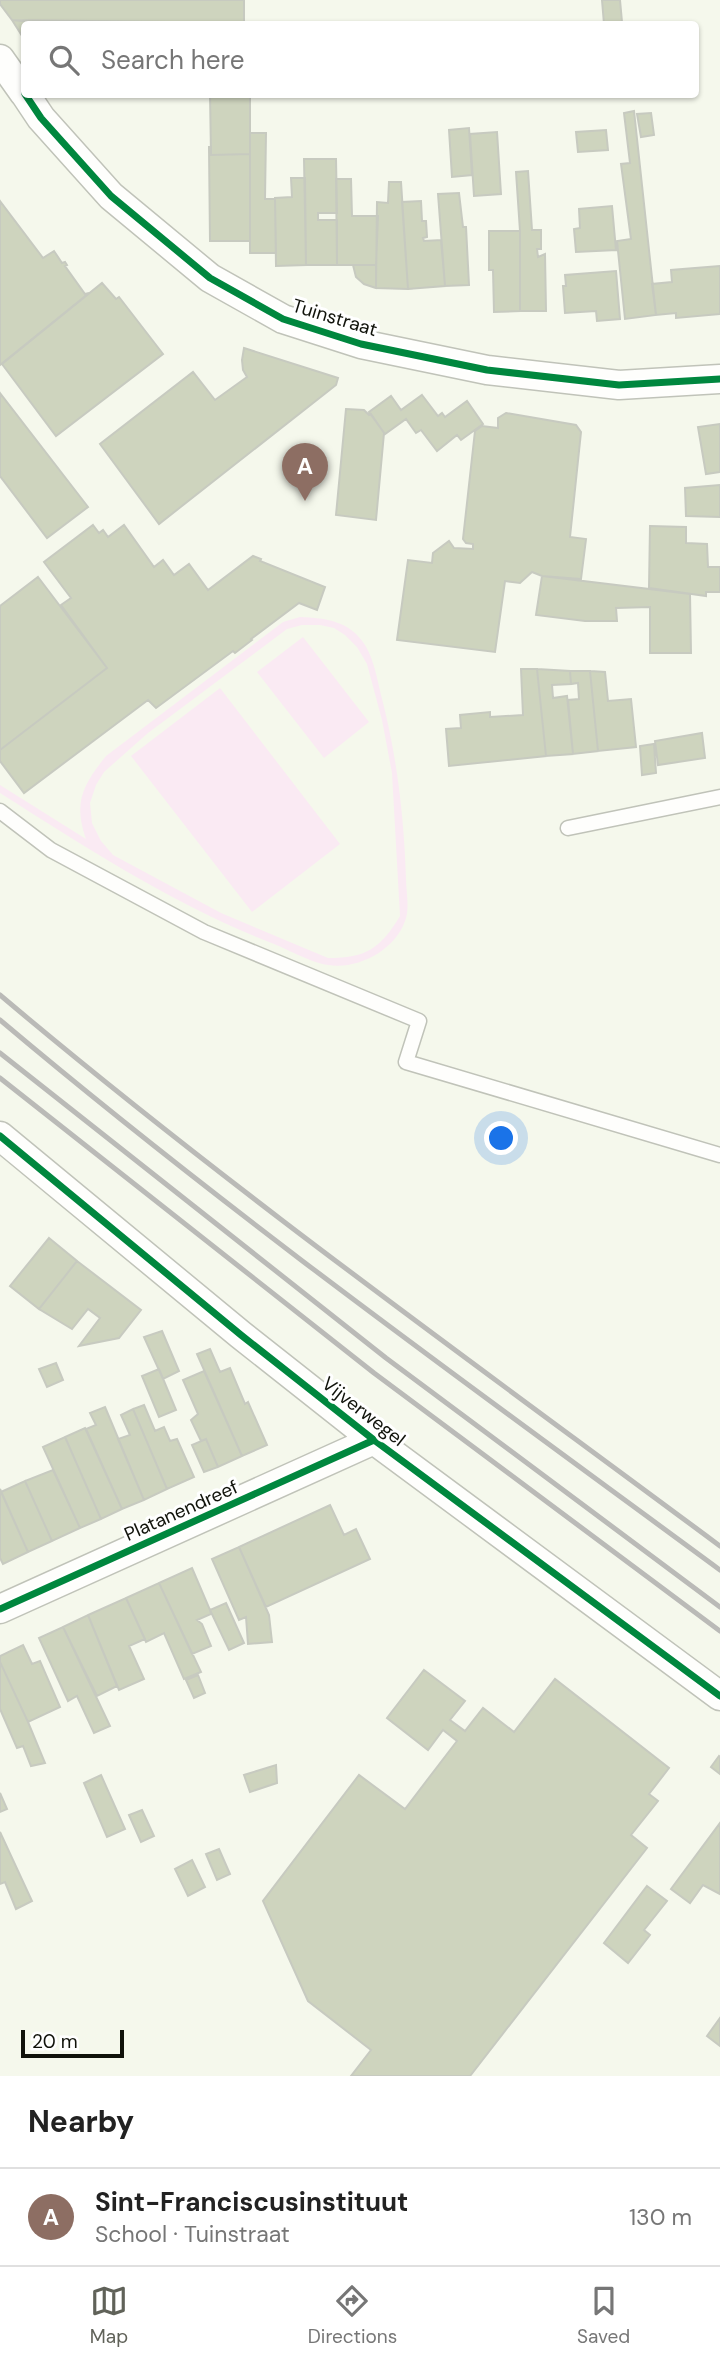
<!DOCTYPE html>
<html lang="en">
<head>
<meta charset="utf-8">
<style>
	:root { --surface:#fff; --page:#f6f6f6; --text:#222; --muted:#767676; --line:#e0e0e0; --accent:#606259 }
	body { margin:0; font-family:"DM Sans",sans-serif; background:var(--page); color:var(--text) }
	.scale { position:absolute; left:21px; bottom:18px; width:103px; box-sizing:border-box; padding-left:7px; border:4px solid #10120a; border-top:0; font-size:19px; line-height:24px; white-space:nowrap; color:#10120a; -webkit-text-stroke:5px #fff; paint-order:stroke }
	.you { position:absolute; left:502px; top:1139px; width:24px; height:24px; margin:-18px; border:5px solid #fff; border-radius:50%; background:#1a73e8; box-shadow:0 0 0 10px #1a73e833 }
	.badge { display:grid; place-items:center; width:46px; height:46px; border-radius:50%; background:var(--accent); color:#fff; font-size:23px; font-weight:700 }
	.pin { position:absolute; translate:-50% -58px; filter:drop-shadow(0 2px 4px #0008) }
	.pin::after { content:''; position:absolute; top:37px; width:24px; height:21px; background:inherit; clip-path:polygon(0 0,100% 0,50% 100%) }
	.list { margin:0; padding:0; list-style:none }
	h2 { display:flex; justify-content:space-between; align-items:center; height:91px; margin:0; padding:0 28px; font-size:30px }
	h2 small { font-size:23px; font-weight:400; color:var(--muted) }
	.list li { display:grid; grid-template-columns:46px 1fr auto; gap:21px; align-items:center; box-sizing:border-box; height:98px; padding:0 28px; border-top:2px solid var(--line) }
	.list b { display:block; font-size:26px; white-space:nowrap }
	.list p { margin:0; font-size:23px; white-space:nowrap; color:var(--muted) }
	.list em { font-size:23px; font-style:normal; color:var(--muted) }
	.icon { flex:none; width:38px; height:38px; fill:none; stroke:currentColor; stroke-width:2; stroke-linecap:round; stroke-linejoin:round }
	.map { position:relative; flex:none; width:720px; height:2076px; overflow:hidden }
	.search { position:absolute; background:var(--surface); box-shadow:0 2px 5px #0004; left:21px; right:21px; top:21px; height:77px; display:flex; align-items:center; gap:18px; box-sizing:border-box; padding:0 24px; border-radius:7px; color:var(--muted); font-size:26px }
	.sheet { height:189px; background:var(--surface) }
	nav { display:flex; justify-content:space-around; align-items:center; box-sizing:border-box; height:98px; border-top:2px solid var(--line); background:var(--surface); font-size:19px; color:var(--muted) }
	nav a { display:grid; justify-items:center; gap:4px }
	nav .on { color:var(--accent) }
	.map>svg:first-child { display:block }
</style>
</head>
<body>
<div class="map">
<svg width="720" height="2076" viewBox="0 0 720 2076">
	<rect width="100%" height="100%" fill="#f5f8ec"/>
	<path fill="#faeaf3" fill-rule="evenodd" d="M 300,617 C 326,618 350,621 365,645 C 374,660 377,678 381,695 C 397,756 404,816 406,879 C 406,891 410,909 405,921 C 395,950 358,970 328,965 C 312,963 289,950 274,944 C 176,906 88,849 0,793 L 0,785 L 86,839 C 73,802 83,785 106,756 L 283,622 ZM 302,625 L 320,625 L 334,628 L 345,635 L 357,647 L 367,664 L 382,720 L 392,773 L 400,916 C 380,949 366,958 328,958 L 221,913 L 113,855 L 101,841 L 92,823 L 90,803 L 96,785 L 104,772 L 148,733 L 287,629 Z
		M 303,637 L 369,722 L 324,758 L 257,672 Z
		M 220,688 L 340,844 L 252,912 L 131,756 Z"/>
	<path fill="#ced4be" stroke="#c7cac0" stroke-width="2" d="M 0,0 L 244,0 L 244,22 L 243,23 L 12,20 L 0,4 Z
		M 602,0 L 620,0 L 622,22 L 604,24 Z
		M 12,20 L 32,22 L 31,24 L 24,24 L 24,39 Z
		M 210,94 L 250,94 L 250,154 L 211,155 Z
		M 634,111 L 656,315 L 625,319 L 617,241 L 631,239 L 621,164 L 630,163 L 624,113 Z
		M 651,113 L 654,135 L 641,137 L 637,114 Z
		M 469,128 L 472,175 L 452,177 L 449,130 Z
		M 606,130 L 608,150 L 578,152 L 576,132 Z
		M 497,132 L 501,194 L 474,196 L 470,134 Z
		M 250,133 L 266,133 L 265,199 L 275,199 L 276,253 L 250,253 Z
		M 209,147 L 211,147 L 211,155 L 250,154 L 250,241 L 210,241 Z
		M 304,159 L 336,159 L 337,213 L 318,213 L 318,220 L 337,220 L 337,265 L 306,265 Z
		M 528,171 L 532,230 L 541,230 L 541,249 L 537,249 L 538,257 L 545,254 L 546,311 L 520,311 L 520,231 L 516,172 Z
		M 291,178 L 305,178 L 306,265 L 276,266 L 275,198 L 292,197 Z
		M 336,179 L 351,179 L 352,216 L 378,216 L 376,265 L 337,265 Z
		M 389,182 L 401,182 L 408,289 L 376,288 L 377,202 L 388,203 Z
		M 459,193 L 463,227 L 466,227 L 469,285 L 445,286 L 438,194 Z
		M 0,201 L 43,258 L 54,251 L 62,263 L 65,262 L 67,265 L 65,266 L 85,294 L 89,293 L 0,365 Z
		M 421,201 L 422,221 L 426,221 L 427,237 L 423,238 L 424,241 L 441,240 L 445,286 L 408,289 L 402,202 Z
		M 612,206 L 616,250 L 576,252 L 574,229 L 580,228 L 579,209 Z
		M 489,231 L 520,231 L 520,311 L 494,312 L 493,270 L 489,270 Z
		M 353,265 L 376,265 L 376,288 L 364,284 L 356,277 Z
		M 720,266 L 720,314 L 676,318 L 676,313 L 656,315 L 652,284 L 672,282 L 671,270 Z
		M 616,271 L 620,319 L 597,321 L 596,311 L 565,313 L 563,286 L 566,286 L 565,275 Z
		M 102,283 L 116,299 L 119,297 L 163,354 L 56,436 L 2,364 Z
		M 244,348 L 338,378 L 336,385 L 159,524 L 100,444 L 193,372 L 215,400 L 247,377 L 243,370 L 242,360 Z
		M 0,393 L 88,507 L 47,538 L 0,476 Z
		M 422,395 L 438,416 L 442,413 L 445,417 L 467,401 L 483,424 L 461,440 L 457,435 L 437,451 L 421,430 L 416,433 L 406,419 L 385,434 L 369,412 L 391,396 L 401,410 Z
		M 346,409 L 364,410 L 369,415 L 371,414 L 384,433 L 376,520 L 336,515 Z
		M 506,413 L 576,425 L 581,432 L 570,537 L 586,539 L 581,579 L 542,576 L 532,572 L 520,583 L 505,581 L 495,652 L 397,640 L 408,560 L 432,563 L 433,553 L 449,541 L 454,548 L 473,549 L 473,544 L 466,543 L 463,539 L 475,431 L 482,426 L 498,428 L 498,418 Z
		M 720,424 L 720,472 L 706,474 L 698,427 Z
		M 720,485 L 720,517 L 686,516 L 685,488 Z
		M 93,525 L 99,533 L 103,530 L 108,537 L 124,525 L 154,567 L 163,560 L 174,575 L 189,564 L 208,590 L 253,556 L 261,559 L 260,561 L 325,587 L 317,610 L 299,603 L 251,639 L 252,640 L 235,653 L 233,651 L 156,708 L 148,700 L 24,793 L 0,761 L 0,750 L 107,668 L 61,605 L 71,598 L 44,562 Z
		M 650,526 L 686,527 L 686,543 L 707,544 L 708,567 L 720,567 L 720,592 L 706,592 L 706,596 L 649,588 Z
		M 542,576 L 690,594 L 691,653 L 650,653 L 650,607 L 616,608 L 617,621 L 585,621 L 536,615 Z
		M 38,577 L 107,668 L 0,750 L 0,606 Z
		M 521,669 L 537,669 L 546,756 L 449,766 L 446,729 L 461,728 L 460,715 L 490,712 L 490,717 L 523,715 Z
		M 537,669 L 570,671 L 571,684 L 552,685 L 553,698 L 567,696 L 573,754 L 546,756 Z
		M 570,671 L 590,671 L 598,751 L 573,754 L 568,700 L 579,699 L 578,683 L 571,684 Z
		M 590,671 L 605,672 L 608,701 L 631,699 L 636,747 L 598,751 Z
		M 702,733 L 705,758 L 658,765 L 655,741 Z
		M 654,744 L 656,773 L 642,775 L 640,746 Z
		M 49,1238 L 77,1261 L 39,1309 L 10,1286 Z
		M 77,1261 L 141,1310 L 119,1338 L 79,1346 L 100,1318 L 88,1309 L 72,1329 L 39,1309 Z
		M 162,1331 L 179,1371 L 163,1379 L 144,1337 Z
		M 210,1349 L 220,1372 L 230,1368 L 245,1404 L 248,1402 L 267,1445 L 242,1456 L 197,1354 Z
		M 56,1363 L 63,1380 L 47,1387 L 39,1369 Z
		M 159,1369 L 176,1410 L 159,1417 L 142,1376 Z
		M 204,1371 L 242,1456 L 218,1467 L 206,1439 L 201,1441 L 191,1420 L 198,1414 L 183,1380 Z
		M 144,1405 L 155,1431 L 164,1427 L 170,1441 L 177,1439 L 194,1477 L 167,1489 L 133,1409 Z
		M 105,1407 L 144,1500 L 122,1509 L 86,1429 L 96,1425 L 90,1413 Z
		M 133,1409 L 167,1489 L 144,1500 L 118,1439 L 130,1435 L 121,1415 Z
		M 85,1428 L 122,1509 L 101,1519 L 65,1437 Z
		M 65,1437 L 101,1519 L 80,1528 L 43,1447 Z
		M 206,1439 L 218,1467 L 204,1472 L 192,1445 Z
		M 53,1470 L 80,1528 L 52,1541 L 25,1481 Z
		M 25,1481 L 52,1541 L 28,1552 L 1,1492 Z
		M 0,1489 L 28,1552 L 3,1564 L 0,1558 Z
		M 330,1505 L 344,1535 L 356,1529 L 370,1559 L 266,1607 L 239,1547 Z
		M 239,1547 L 269,1615 L 272,1642 L 248,1644 L 246,1617 L 239,1620 L 212,1559 Z
		M 192,1568 L 210,1610 L 211,1614 L 197,1620 L 202,1624 L 211,1646 L 192,1654 L 159,1583 Z
		M 159,1583 L 201,1672 L 184,1679 L 164,1633 L 146,1642 L 126,1598 Z
		M 126,1598 L 145,1639 L 129,1646 L 144,1679 L 119,1690 L 88,1615 Z
		M 226,1603 L 244,1643 L 229,1650 L 210,1610 Z
		M 88,1615 L 117,1686 L 97,1696 L 63,1627 Z
		M 63,1627 L 110,1726 L 94,1733 L 77,1696 L 68,1701 L 39,1638 Z
		M 23,1645 L 32,1664 L 40,1661 L 60,1707 L 28,1722 L 0,1662 L 0,1656 Z
		M 0,1662 L 28,1722 L 45,1763 L 31,1766 L 23,1746 L 17,1748 L 0,1709 Z
		M 424,1670 L 465,1701 L 450,1720 L 465,1731 L 483,1708 L 514,1732 L 555,1679 L 669,1768 L 649,1794 L 658,1801 L 631,1835 L 647,1848 L 470,2076 L 351,2076 L 371,2050 L 308,2001 L 263,1901 L 359,1775 L 405,1809 L 457,1741 L 443,1730 L 428,1750 L 387,1718 Z
		M 198,1675 L 205,1693 L 194,1698 L 186,1680 Z
		M 719,1756 L 720,1757 L 720,1774 L 711,1767 Z
		M 276,1765 L 277,1783 L 250,1792 L 244,1775 Z
		M 101,1775 L 125,1829 L 107,1837 L 84,1783 Z
		M 0,1793 L 7,1809 L 0,1812 Z
		M 142,1810 L 154,1836 L 141,1842 L 129,1815 Z
		M 720,1823 L 720,1894 L 703,1885 L 690,1903 L 671,1889 Z
		M 0,1832 L 32,1901 L 16,1909 L 5,1882 L 0,1884 Z
		M 219,1849 L 230,1874 L 217,1880 L 206,1854 Z
		M 192,1860 L 205,1887 L 188,1896 L 175,1869 Z
		M 647,1886 L 667,1901 L 644,1930 L 650,1935 L 628,1963 L 604,1943 Z
		M 720,2018 L 720,2046 L 707,2036 Z"/>
	<g fill="none" stroke-linecap="round" stroke-linejoin="round">
		<defs>
			<path id="lane" d="M 0,811 L 51,850 L 204,932 L 419,1021 L 406,1062 L 720,1155
				M 568,828 L 720,797"/>
			<path id="street" d="M 0,59 L 24,93
				M 25,94 L 41,118 L 111,196 L 210,278 L 283,319 L 361,344 L 487,370 L 619,385 L 720,379
				M 0,1136 L 241,1335 L 374,1440 L 720,1696
				M 0,1609 L 374,1440"/>
		</defs>
		<use href="#lane" stroke="#c0c3b9" stroke-width="17"/>
		<use href="#street" stroke="#c0c3b9" stroke-width="31"/>
		<use href="#lane" stroke="#fefefc" stroke-width="14"/>
		<use href="#street" stroke="#fefefc" stroke-width="28"/>
		<path stroke="#babab7" stroke-width="5" d="M 0,995 C 231,1190 478,1366 720,1546
			M 0,1020 C 231,1215 477,1391 720,1570
			M 0,1053 L 386,1358 L 720,1607
			M 0,1078 L 374,1373 L 720,1631"/>
		<defs>
			<path id="cycleway" d="M 25,94 L 41,118 L 111,196 L 210,278 L 283,319 L 361,344 L 487,370 L 619,385 L 720,379
				M 0,1136 L 241,1335 L 374,1440 L 720,1696
				M 0,1609 L 374,1440"/>
		</defs>
		<use href="#cycleway" stroke="#fff" stroke-width="11"/>
		<use href="#cycleway" stroke="#00873e" stroke-width="7"/>
	</g>
	<g text-anchor="middle" stroke-width="6" stroke-linejoin="round" paint-order="stroke">
		<g font-size="19" fill="#10120a" stroke="#fff">
			<text transform="translate(335 317) rotate(17)" y="7">Tuinstraat</text>
			<text transform="translate(364 1411) rotate(38)" y="7">Vijverwegel</text>
			<text transform="translate(181 1510) rotate(-24)" y="7">Platanendreef</text>
		</g>
	</g>
</svg>
<div class="scale">20 m</div>
<div class="you"></div>
<div class="pin badge" style="left:305px;top:501px;background:#8d6e63">A</div>
<div class="search"><svg class="icon" aria-label="search" viewBox="0 0 24 24"><circle cx="10" cy="10" r="6"/><path d="M15 15l6 6"/></svg>Search here</div>
</div>
<section class="sheet">
<h2>Nearby<small></small></h2>
<ul class="list">
<li><span class="badge" style="background:#8d6e63">A</span><div><b>Sint-Franciscusinstituut</b><p>School · Tuinstraat</p></div><em>130 m</em></li>
</ul>
</section>
<nav>
<a class="on"><svg class="icon" aria-label="map" viewBox="0 0 24 24"><path d="M3 6l6-2 6 2 6-2v14l-6 2-6-2-6 2zM9 4v14M15 6v14"/></svg>Map</a>
<a><svg class="icon" aria-label="directions" viewBox="0 0 24 24"><path d="M12 3l9 9-9 9-9-9zM9 14v-3h6M13 9l2 2-2 2"/></svg>Directions</a>
<a><svg class="icon" aria-label="saved" viewBox="0 0 24 24"><path d="M7 4h10v16l-5-4-5 4z"/></svg>Saved</a>
</nav>
</body>
</html>
